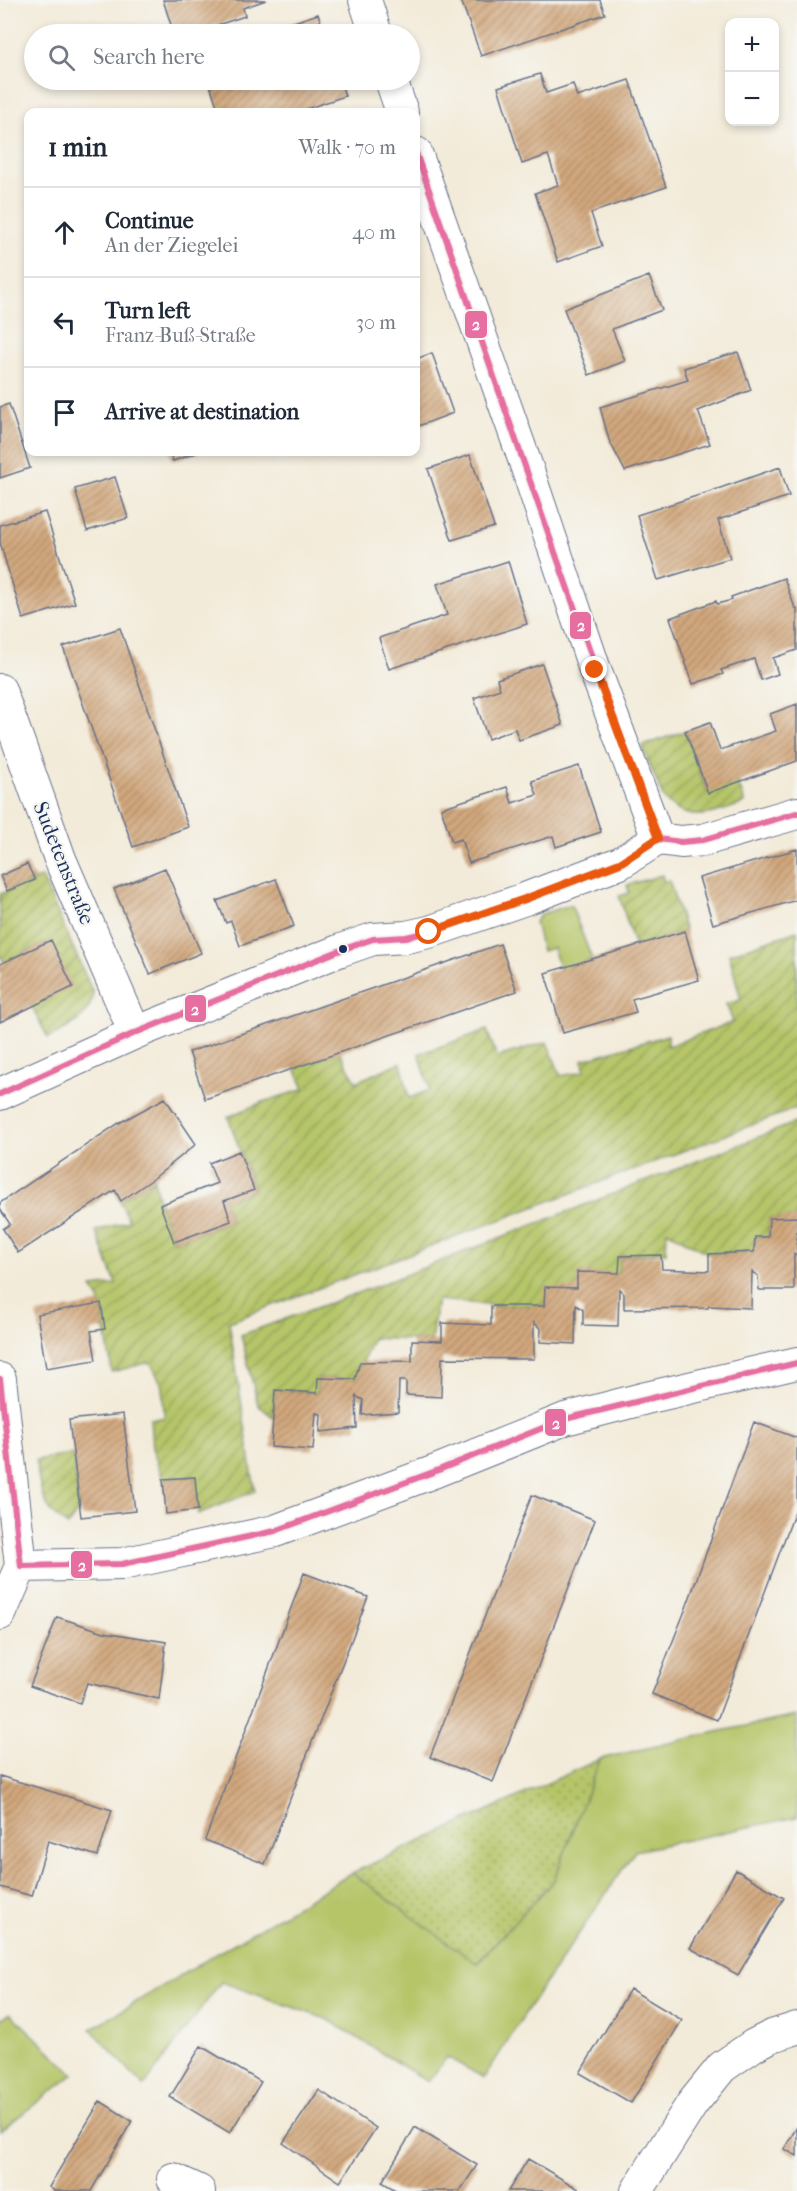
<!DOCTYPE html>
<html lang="en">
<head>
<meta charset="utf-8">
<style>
	:root { --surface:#fff; --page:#f6f6f7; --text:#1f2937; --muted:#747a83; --line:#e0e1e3 }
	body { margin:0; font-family:"IM FELL French Canon",serif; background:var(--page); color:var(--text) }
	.controls { position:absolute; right:18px; top:18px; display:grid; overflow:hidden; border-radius:12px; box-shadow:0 3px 9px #0003 }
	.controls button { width:54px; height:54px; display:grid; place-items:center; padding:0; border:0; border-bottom:2px solid var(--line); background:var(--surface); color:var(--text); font:30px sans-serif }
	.stop { position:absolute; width:18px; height:18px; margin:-14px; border:4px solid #ea580c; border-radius:50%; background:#fff }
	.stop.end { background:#ea580c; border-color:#fff; box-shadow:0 2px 6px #0008 }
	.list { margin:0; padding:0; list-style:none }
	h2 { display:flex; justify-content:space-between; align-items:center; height:78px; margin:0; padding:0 24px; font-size:26px }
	h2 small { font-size:20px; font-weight:400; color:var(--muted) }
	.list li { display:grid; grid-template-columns:39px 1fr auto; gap:18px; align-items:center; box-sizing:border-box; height:90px; padding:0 24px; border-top:2px solid var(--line) }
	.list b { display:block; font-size:22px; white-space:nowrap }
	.list p { margin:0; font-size:20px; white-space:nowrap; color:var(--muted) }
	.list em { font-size:20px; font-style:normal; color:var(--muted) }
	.icon { flex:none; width:33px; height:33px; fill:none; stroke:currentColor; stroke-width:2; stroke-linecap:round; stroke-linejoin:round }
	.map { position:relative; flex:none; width:797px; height:2191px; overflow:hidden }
	.search { position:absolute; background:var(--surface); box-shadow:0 3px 9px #0003; left:24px; top:24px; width:396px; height:66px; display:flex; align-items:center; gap:15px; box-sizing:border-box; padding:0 21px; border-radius:33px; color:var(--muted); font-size:22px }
	.panel { position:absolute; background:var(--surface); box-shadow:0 3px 9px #0003; left:24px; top:108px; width:396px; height:348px; border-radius:12px }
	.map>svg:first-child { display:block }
</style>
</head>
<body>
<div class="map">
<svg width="797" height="2191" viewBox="0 0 797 2191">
	<defs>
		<pattern id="park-dots" width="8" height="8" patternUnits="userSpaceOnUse" patternTransform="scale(1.5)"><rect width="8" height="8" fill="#b5c568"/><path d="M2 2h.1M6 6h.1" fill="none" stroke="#92a059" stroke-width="1.8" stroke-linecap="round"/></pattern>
		<pattern id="garden-furrows" width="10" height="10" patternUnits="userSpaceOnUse" patternTransform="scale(1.5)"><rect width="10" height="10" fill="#b5c568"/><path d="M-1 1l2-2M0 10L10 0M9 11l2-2" fill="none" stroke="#92a059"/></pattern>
		<pattern id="building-hatch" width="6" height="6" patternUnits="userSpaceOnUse" patternTransform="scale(1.5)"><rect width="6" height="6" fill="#d2a87d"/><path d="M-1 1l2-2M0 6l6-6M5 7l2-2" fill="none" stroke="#aa896a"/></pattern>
	</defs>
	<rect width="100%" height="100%" fill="#f6f6f2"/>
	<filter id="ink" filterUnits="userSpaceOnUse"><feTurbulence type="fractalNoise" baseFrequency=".0167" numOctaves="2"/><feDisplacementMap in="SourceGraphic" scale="12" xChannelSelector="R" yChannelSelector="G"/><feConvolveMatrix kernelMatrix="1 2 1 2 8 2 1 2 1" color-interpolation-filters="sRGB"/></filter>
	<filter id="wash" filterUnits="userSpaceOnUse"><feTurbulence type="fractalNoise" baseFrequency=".008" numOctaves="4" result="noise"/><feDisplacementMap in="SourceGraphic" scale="24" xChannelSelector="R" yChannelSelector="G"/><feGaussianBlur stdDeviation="1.35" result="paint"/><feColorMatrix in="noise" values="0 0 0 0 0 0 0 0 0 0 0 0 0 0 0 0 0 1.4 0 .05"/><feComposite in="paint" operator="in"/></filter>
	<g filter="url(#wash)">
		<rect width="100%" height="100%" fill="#f3ebd9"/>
		<path fill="#b5c568" stroke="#687a63" stroke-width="1.5" d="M 571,905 L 592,959 L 560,969 L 553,948 L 542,951 L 535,922 L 541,914 Z
			M 797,1716 L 797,1817 L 635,1851 L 533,2001 L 484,2078 L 447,2057 L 428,2082 L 329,2020 L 221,1982 L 144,2086 L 91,2029 L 352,1873 L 477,1963 L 554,1880 L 600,1759 L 721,1731 Z
			M 10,2013 L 74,2074 L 0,2131 L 0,2019 Z"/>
		<path fill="url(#park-dots)" stroke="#687a63" stroke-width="1.5" d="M 600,1759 L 554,1880 L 476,1963 L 352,1873 Z"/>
		<path fill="url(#garden-furrows)" stroke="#687a63" stroke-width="1.5" d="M 685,731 L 707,792 L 738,782 L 745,803 C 715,813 686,827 663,797 L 642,746 Z
			M 662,875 L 664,882 L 669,880 L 685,931 L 635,947 L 619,896 L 629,893 L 627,885 Z
			M 42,877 L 93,993 C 90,1020 70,1026 48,1038 L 32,1007 L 50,941 L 4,962 L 0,955 L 0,894 Z
			M 797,931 L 797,1108 L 229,1322 L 255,1491 L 198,1514 L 195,1477 L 163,1479 L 152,1448 L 150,1418 L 164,1418 L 163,1387 L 150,1362 L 112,1372 L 101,1304 L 92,1287 L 116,1284 L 96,1231 L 129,1221 L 115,1190 L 121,1200 L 154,1179 L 160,1205 L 174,1242 L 231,1221 L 224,1201 L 254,1190 L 228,1117 L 263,1102 L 304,1089 L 295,1068 L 340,1052 L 356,1082 L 401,1062 L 409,1098 L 430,1090 L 419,1054 L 487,1030 L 497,1057 L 547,1042 L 561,1076 L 585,1071 L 582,1060 L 668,1035 L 668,1046 L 733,1022 L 726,1004 L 741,1000 L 729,954 Z
			M 797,1122 L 797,1218 L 769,1218 L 768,1237 L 755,1237 L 754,1252 L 709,1254 L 667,1231 L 666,1252 L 620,1256 L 619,1273 L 577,1288 L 544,1306 L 505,1306 L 437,1300 L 431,1341 L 373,1338 L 355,1379 L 318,1378 L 317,1393 L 275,1390 L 273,1417 L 258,1405 L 241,1335 L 382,1284 Z
			M 73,1454 L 79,1509 L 68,1526 C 41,1509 40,1489 36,1460 Z"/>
		<g id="blocks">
			<path fill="url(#building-hatch)" d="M 163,0 L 266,0 L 243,8 L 245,16 L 190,34 L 174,34 Z
				M 461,0 L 600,0 L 605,14 L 481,56 Z
				M 318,14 L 325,34 L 258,34 Z
				M 540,74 L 546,93 L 573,84 L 577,97 L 629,80 L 666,187 L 591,213 L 602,246 L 558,262 L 535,193 L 558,185 L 548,155 L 522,164 L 498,87 Z
				M 189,80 L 340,80 L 345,96 L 297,112 L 276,112 L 276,110 L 268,112 L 219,112 L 209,82 L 192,86 Z
				M 649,276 L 662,310 L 612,329 L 625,361 L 589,375 L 564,309 Z
				M 738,352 L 751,390 L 698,411 L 710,444 L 625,471 L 609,440 L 600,407 L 688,380 L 684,368 Z
				M 432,353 L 453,413 L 416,427 L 416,359 Z
				M 9,404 L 30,468 L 0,478 L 0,407 Z
				M 169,452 L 199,452 L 173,461 Z
				M 470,455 L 494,527 L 452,540 L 428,469 Z
				M 780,467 L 789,496 L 718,520 L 730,558 L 658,580 L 637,515 L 709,492 Z
				M 115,477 L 128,518 L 87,531 L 75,489 Z
				M 45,512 L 75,603 L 23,619 L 0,543 L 0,525 Z
				M 508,561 L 527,624 L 389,669 L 379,638 L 447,615 L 437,584 Z
				M 784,578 L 795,608 L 797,608 L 797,650 L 773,658 L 778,674 L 761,680 L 754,659 L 721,670 L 723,674 L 693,684 L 670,618 L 716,601 L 717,604 L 732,600 L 731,597 Z
				M 120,628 L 188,827 L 133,847 L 63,647 Z
				M 542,664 L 563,725 L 519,740 L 515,729 L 488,739 L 474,698 L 500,689 L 497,679 Z
				M 797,704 L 797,761 L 708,793 L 685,731 L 710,722 L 720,750 L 776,731 L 770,714 Z
				M 579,766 L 601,832 L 556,847 L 553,836 L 469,863 L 461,839 L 452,842 L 441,808 L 507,787 L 512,803 L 537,795 L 532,781 Z
				M 797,849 L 797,900 L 713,924 L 699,878 Z
				M 27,864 L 35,880 L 7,891 L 0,876 Z
				M 165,868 L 201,953 L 150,974 L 114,889 Z
				M 276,879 L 294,926 L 240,946 L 231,921 L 226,923 L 217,901 Z
				M 685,931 L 699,980 L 632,999 L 636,1012 L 563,1033 L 545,973 Z
				M 51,940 L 73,987 L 0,1022 L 0,964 Z
				M 500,944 L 517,991 L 205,1099 L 189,1052 Z
				M 165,1098 L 196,1144 L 153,1179 L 121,1201 L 115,1190 L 18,1253 L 3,1229 L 10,1224 L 0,1209 L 0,1203 L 119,1123 Z
				M 239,1151 L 254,1190 L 224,1201 L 231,1221 L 174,1242 L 160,1205 L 217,1183 L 209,1163 Z
				M 797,1217 L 797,1256 L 794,1254 L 794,1290 L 759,1290 L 758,1276 L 752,1272 L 751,1308 L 709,1306 L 708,1308 L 624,1309 L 624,1294 L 619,1289 L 618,1326 L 583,1325 L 583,1310 L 576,1305 L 575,1344 L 540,1342 L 541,1329 L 534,1323 L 534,1359 L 442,1358 L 441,1397 L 406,1395 L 406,1381 L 399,1381 L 398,1412 L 362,1415 L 363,1400 L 356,1396 L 357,1428 L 320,1432 L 321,1414 L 316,1413 L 313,1450 L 271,1447 L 275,1390 L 317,1393 L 318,1378 L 355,1379 L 360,1362 L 412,1361 L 412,1340 L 442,1341 L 442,1323 L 491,1325 L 491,1306 L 544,1306 L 545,1287 L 577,1288 L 577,1272 L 619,1273 L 620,1256 L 661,1255 L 662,1269 L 709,1271 L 709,1254 L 754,1252 L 755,1237 L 768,1237 L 769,1218 Z
				M 101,1303 L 105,1329 L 91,1331 L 96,1360 L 46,1368 L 37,1314 Z
				M 123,1414 L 135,1511 L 81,1517 L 69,1420 Z
				M 754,1422 L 797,1438 L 797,1506 L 717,1720 L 652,1694 L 686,1608 Z
				M 195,1477 L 198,1510 L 166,1514 L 163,1479 Z
				M 532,1495 L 595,1520 L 493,1782 L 430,1757 Z
				M 304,1573 L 368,1597 L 265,1864 L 205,1840 Z
				M 57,1617 L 104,1632 L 166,1642 L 159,1699 L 87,1683 L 80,1703 L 30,1686 Z
				M 0,1776 L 112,1810 L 98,1856 L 48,1841 L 32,1896 L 0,1887 Z
				M 736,1870 L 784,1898 L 738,1975 L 690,1948 Z
				M 630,1989 L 682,2020 L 631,2103 L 580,2073 Z
				M 201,2046 L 261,2082 L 230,2133 L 170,2097 Z
				M 319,2090 L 376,2128 L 340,2182 L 283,2143 Z
				M 100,2101 L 132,2121 L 91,2191 L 55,2191 L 49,2187 Z
				M 415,2127 L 477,2165 L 460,2191 L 397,2191 L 382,2182 Z
				M 797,2127 L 797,2156 L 784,2149 Z
				M 528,2159 L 582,2191 L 508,2191 Z"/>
		</g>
	</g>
	<g filter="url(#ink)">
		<use href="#blocks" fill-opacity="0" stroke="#677189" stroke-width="1.5"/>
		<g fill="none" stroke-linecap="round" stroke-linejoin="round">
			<defs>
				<path id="street" d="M 365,0 L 376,34
					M 391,80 L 402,112
					M 416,153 L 524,459 L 595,670 L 658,839
					M 0,690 L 60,859 L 135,1033
					M 0,1094 L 135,1033 L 341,950 L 373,939 L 406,937 L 429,932 L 525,899 L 620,863 L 658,839 L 681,842 L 703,840 L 797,813
					M 0,1379 L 21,1566 L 0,1614
					M 21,1566 L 122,1564 L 275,1531 L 436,1471 L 565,1419 L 646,1398 L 797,1363
					M 173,2179 L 199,2191
					M 637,2191 L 692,2104 L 722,2067 L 754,2045 L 772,2036 L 797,2028"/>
			</defs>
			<use href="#street" stroke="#677189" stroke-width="34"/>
			<use href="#street" stroke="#fff" stroke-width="32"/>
			<defs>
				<path id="bus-1" d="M 416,153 C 497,382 573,612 658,839
					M 0,1094 L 135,1033 L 341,950 L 373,939 L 406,937 L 429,932 L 525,899 L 620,863 L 658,839 L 681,842 L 703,840 L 797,813
					M 0,1379 L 21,1566 L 122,1564 L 275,1531 L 436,1471 L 565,1419 L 797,1363"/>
			</defs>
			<use href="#bus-1" stroke="#f6f6f2" stroke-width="10"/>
			<use href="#bus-1" stroke="#e66ea1" stroke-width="6"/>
		</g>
	</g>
	<g fill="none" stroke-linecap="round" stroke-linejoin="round" filter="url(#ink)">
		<path stroke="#ea580c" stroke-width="8" d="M 429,932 L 525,899 L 620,863 L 658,838 L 595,670"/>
	</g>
	<circle fill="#1b2f5e" stroke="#f6f6f2" stroke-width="2" cx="343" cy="949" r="5"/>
	<g text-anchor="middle" stroke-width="4.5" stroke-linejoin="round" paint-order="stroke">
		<g font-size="21" fill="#1b2f5e" stroke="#f6f6f2">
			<text transform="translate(64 863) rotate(68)" y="7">Sudetenstraße</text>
		</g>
	</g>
	<g stroke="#f6f6f2" stroke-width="2">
		<rect x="464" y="310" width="24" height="29" rx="6" fill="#e66ea1"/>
		<rect x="569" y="611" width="23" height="29" rx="6" fill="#e66ea1"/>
		<rect x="184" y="994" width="23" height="29" rx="6" fill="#e66ea1"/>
		<rect x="544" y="1408" width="23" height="29" rx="6" fill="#e66ea1"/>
		<rect x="70" y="1550" width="23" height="29" rx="6" fill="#e66ea1"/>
	</g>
	<g font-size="16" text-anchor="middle" font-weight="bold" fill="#fff">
		<text x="476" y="330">2</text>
		<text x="581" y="631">2</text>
		<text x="195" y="1015">2</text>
		<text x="556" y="1429">2</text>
		<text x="82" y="1571">2</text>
	</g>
</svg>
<div class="controls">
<button>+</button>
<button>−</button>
</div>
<div class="stop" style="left:429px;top:932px"></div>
<div class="stop end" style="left:595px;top:670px"></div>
<div class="search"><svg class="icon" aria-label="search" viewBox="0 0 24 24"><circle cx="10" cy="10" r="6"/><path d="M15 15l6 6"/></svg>Search here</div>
<section class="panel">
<h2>1 min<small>Walk · 70 m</small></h2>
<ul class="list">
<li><svg class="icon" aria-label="ahead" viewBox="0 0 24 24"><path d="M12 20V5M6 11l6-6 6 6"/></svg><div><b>Continue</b><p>An der Ziegelei</p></div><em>40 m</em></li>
<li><svg class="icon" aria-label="left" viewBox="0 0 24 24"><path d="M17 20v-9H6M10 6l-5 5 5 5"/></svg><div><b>Turn left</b><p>Franz-Buß-Straße</p></div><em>30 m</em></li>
<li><svg class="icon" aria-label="arrive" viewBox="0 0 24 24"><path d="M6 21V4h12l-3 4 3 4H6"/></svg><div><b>Arrive at destination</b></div></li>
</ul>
</section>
</div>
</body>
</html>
